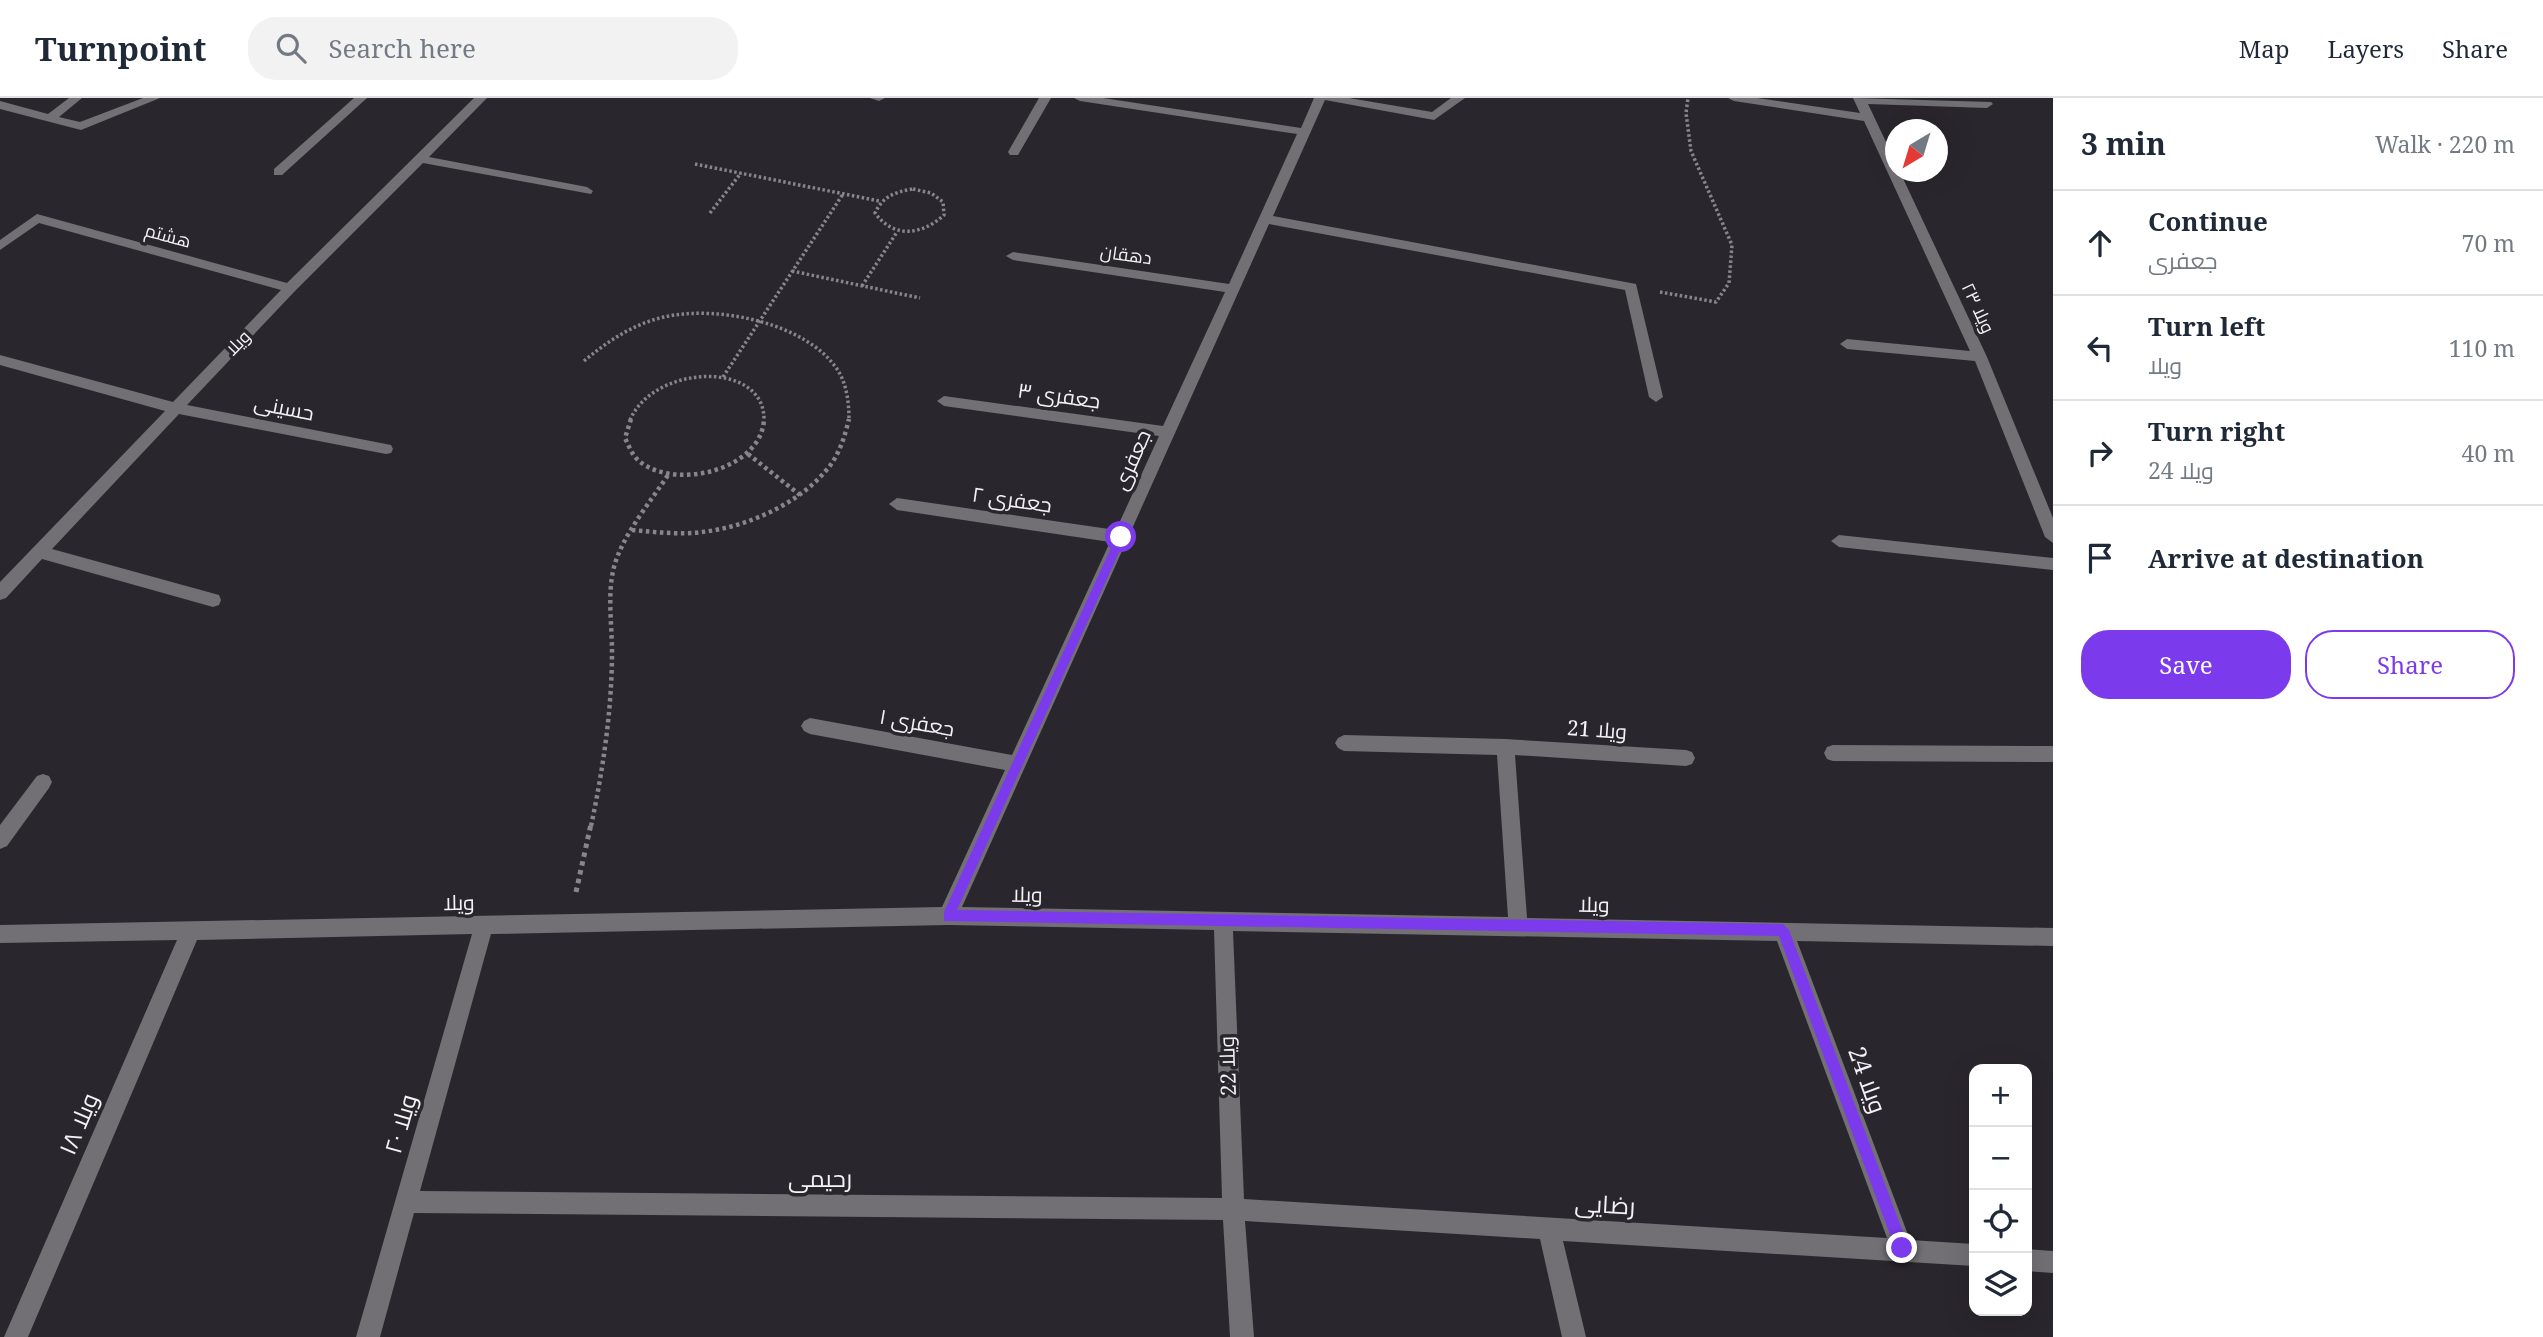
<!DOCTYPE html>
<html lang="en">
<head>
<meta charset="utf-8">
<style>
	:root { --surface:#fff; --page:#f2f2f3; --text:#1f2937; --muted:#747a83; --line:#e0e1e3; --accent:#7c3aed }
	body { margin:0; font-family:"Noto Serif",Cairo,serif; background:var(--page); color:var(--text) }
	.controls { position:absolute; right:21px; bottom:21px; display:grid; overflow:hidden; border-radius:14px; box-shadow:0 7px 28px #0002 }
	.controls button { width:63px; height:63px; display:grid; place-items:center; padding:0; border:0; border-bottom:2px solid var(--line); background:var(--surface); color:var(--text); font:35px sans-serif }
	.compass { position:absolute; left:1885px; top:21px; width:63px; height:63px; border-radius:50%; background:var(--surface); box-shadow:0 7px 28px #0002; rotate:218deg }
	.stop { position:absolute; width:21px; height:21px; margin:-16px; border:5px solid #7c3aed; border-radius:50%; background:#fff }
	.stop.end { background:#7c3aed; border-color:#fff; box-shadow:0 2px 7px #0008 }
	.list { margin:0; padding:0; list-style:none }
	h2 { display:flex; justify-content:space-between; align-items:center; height:91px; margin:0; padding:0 28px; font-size:30px }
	h2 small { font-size:23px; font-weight:400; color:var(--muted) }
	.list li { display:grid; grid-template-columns:46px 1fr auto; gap:21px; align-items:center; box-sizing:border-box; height:105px; padding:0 28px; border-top:2px solid var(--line) }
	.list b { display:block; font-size:26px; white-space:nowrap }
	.list p { margin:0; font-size:23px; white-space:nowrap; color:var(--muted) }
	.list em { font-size:23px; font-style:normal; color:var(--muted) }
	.actions { display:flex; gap:14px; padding:21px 28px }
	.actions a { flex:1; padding:16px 0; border:2px solid var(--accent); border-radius:28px; text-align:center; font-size:24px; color:var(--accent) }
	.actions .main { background:var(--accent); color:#fff }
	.icon { flex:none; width:38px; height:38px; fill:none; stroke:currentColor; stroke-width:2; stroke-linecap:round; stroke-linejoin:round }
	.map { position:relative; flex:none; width:2053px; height:1239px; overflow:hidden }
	header { display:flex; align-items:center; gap:42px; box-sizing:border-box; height:98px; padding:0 35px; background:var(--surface); border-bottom:2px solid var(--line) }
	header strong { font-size:33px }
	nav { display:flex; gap:38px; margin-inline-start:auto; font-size:24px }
	.search { width:490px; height:63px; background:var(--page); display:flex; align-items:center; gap:18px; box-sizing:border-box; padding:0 24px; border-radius:28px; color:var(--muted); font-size:26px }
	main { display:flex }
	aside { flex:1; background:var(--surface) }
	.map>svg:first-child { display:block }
</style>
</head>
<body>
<header>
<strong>Turnpoint</strong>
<div class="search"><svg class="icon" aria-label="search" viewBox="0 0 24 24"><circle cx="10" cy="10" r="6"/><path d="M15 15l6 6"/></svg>Search here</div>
<nav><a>Map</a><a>Layers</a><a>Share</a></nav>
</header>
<main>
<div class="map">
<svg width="2053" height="1239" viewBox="0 0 2053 1239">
	<rect width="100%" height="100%" fill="#2a262d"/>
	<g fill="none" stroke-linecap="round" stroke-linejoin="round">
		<path stroke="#88858b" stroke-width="3.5" stroke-dasharray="2.5 2.5" stroke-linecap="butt" d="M 695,66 L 879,103
			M 913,91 L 931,95 L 943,104 L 944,117 C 922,137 894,141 875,115 C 883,98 895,94 913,91 Z
			M 710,115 L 741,75
			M 792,173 L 920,200
			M 862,188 L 897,134
			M 1660,194 L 1716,204 L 1729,185 L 1732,147 L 1691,53 L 1686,15 L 1688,0
			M 584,263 C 608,243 633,226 664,219 C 716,207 805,224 837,271 C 847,286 849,305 849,322
			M 723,279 L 843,96
			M 630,322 C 654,266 765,262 764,322"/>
		<path stroke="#88858b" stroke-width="4.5" stroke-dasharray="3.5 3.5" stroke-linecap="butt" d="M 631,321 L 625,340 C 629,348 632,357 639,363 C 675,393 762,372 764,321
			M 748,356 L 800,397
			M 632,432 C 655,434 679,437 702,434 C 748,429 804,404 832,365 C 841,351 845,337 849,321
			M 591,728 C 603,672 612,611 612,554 C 612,526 607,496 614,469 C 622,438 651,403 668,377"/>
		<path stroke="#88858b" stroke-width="5" stroke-dasharray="4.5 4.5" stroke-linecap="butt" d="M 576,794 L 591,726"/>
		<path fill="#727074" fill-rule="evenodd" d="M 69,0 L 82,0 L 59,19 L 80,24 L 143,0 L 160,0 L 81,32 L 0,11 L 0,3 L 48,16 Z
			M 354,0 L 367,0 L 282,77 L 274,77 L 274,71 Z
			M 474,0 L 487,0 L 429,59 L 587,89 L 593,93 L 591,96 L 423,65 L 295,193 L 187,307 L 386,346 L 391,347 L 393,351 L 391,355 L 386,356 L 179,316 L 52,451 L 219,497 L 221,502 L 219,507 L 213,509 L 42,461 L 6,500 L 0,502 L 0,484 L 165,313 L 0,267 L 0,257 L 173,304 L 281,192 L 39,125 L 0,152 L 0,142 L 37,116 L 287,185 Z
			M 870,0 L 885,0 L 879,3 Z
			M 1039,0 L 1051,0 L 1018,57 L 1010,57 L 1008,54 Z
			M 1074,0 L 1103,0 L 1301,30 L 1314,0 L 1349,0 L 1432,14 L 1451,0 L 1465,0 L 1434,22 L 1325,2 L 1273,118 L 1636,186 L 1663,299 L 1656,304 L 1649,299 L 1625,192 L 1269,126 L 962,809 L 1508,819 L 1497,657 L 1344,653 L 1338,650 L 1335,645 L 1338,640 L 1344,637 L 1505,641 L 1686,652 L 1692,654 L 1695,660 L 1692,666 L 1686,668 L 1515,657 L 1527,820 L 2053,830 L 2053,848 L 1797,843 L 1910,1142 L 1974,1146 L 1974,1168 L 1563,1143 L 1586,1239 L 1562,1239 L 1540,1141 L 1245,1123 L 1254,1239 L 1230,1239 L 1223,1122 L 414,1115 L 380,1239 L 356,1239 L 472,836 L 197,842 L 28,1239 L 4,1239 L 177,842 L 0,845 L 0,827 L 942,809 L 1005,672 L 810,636 L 804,633 L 801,628 L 804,623 L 810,620 L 1012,657 L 1110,444 L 897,412 L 889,406 L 897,400 L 1116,432 L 1159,338 L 944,308 L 937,303 L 944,298 L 1163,328 L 1225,194 L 1013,162 L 1006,158 L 1013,154 L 1229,186 L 1297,36 L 1080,3 ZM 948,827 L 1214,832 L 1222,1100 L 420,1093 L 491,836 ZM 1233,833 L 1777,843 L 1887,1140 L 1244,1101 Z
			M 1728,0 L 1757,0 L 1860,15 L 1853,0 L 1991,4 L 1993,6 L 1987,10 L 1868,6 L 1896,65 L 1896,74 L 1900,74 L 1987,259 L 2053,420 L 2053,445 L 2045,439 L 1975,263 L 1847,251 L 1840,246 L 1847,241 L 1970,253 L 1864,23 L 1734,3 Z
			M 1839,437 L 2053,460 L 2053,472 L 1839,449 L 1831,443 Z
			M 1833,647 L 2053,648 L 2053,664 L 1833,663 L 1827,661 L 1824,655 L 1827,649 Z
			M 43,676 L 49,678 L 52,684 L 49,690 L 7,748 L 0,751 L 0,727 L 37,678 Z
			M 2027,1151 L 2053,1153 L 2053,1175 L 2027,1173 Z"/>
	</g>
	<path fill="#7c3aed" d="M 1121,435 L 1126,439 L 957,812 L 1783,826 L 1789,832 L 1909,1150 L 1907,1156 L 1902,1158 L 1897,1156 L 1895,1150 L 1779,838 L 944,823 L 944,814 L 1116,439 Z"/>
	<g text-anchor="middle" stroke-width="7" stroke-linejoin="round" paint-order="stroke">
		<g font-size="18" fill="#f5f2f7" stroke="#2a262d">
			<text transform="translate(168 138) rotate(15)" y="6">هشتم</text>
			<text transform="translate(1126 157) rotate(8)" y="6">دهقان</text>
			<text transform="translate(1978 210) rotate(65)" y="6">ویلا ۲۳</text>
			<text transform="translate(238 245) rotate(-46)" y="6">ویلا</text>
		</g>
		<g font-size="21" fill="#f5f2f7" stroke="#2a262d">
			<text transform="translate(1059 298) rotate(8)" y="7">جعفری ۳</text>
			<text transform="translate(284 310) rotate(11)" y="7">حسینی</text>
			<text transform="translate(1132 362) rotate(-66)" y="7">جعفری</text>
			<text transform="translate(1012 402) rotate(8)" y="7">جعفری ۲</text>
			<text transform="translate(917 625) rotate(10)" y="7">جعفری ۱</text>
			<text transform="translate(1597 632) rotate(4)" y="7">ویلا 21</text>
			<text transform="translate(1027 797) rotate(1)" y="7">ویلا</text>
			<text transform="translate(459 805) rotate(-1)" y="7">ویلا</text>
			<text transform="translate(1594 807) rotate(1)" y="7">ویلا</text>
			<text transform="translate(1228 968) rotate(-92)" y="7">ویلا 22</text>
		</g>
		<g font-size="24" fill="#f5f2f7" stroke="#2a262d">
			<text transform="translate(1867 982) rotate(70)" y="8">ویلا 24</text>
			<text transform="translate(79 1026) rotate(-67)" y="8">ویلا ۱۸</text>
			<text transform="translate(401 1026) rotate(-74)" y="8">ویلا ۲۰</text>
			<text x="820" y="1089">رحیمی</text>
			<text transform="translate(1605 1107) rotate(3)" y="8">رضایی</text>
		</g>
	</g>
</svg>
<div class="controls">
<button>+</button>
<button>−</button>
<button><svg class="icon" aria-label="locate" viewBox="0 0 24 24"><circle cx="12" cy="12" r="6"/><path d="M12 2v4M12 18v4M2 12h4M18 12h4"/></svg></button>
<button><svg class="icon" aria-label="layers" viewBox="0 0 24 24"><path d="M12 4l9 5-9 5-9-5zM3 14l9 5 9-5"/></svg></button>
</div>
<svg class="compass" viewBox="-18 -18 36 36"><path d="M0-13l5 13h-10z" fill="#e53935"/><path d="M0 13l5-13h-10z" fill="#747a83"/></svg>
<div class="stop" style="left:1121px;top:439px"></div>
<div class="stop end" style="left:1902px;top:1150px"></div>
</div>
<aside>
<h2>3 min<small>Walk · 220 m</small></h2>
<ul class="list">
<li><svg class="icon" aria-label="ahead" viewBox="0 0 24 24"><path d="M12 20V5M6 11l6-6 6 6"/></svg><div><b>Continue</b><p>جعفری</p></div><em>70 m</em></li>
<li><svg class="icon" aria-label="left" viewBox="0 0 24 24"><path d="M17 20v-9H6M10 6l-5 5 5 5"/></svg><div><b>Turn left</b><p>ویلا</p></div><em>110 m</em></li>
<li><svg class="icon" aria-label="right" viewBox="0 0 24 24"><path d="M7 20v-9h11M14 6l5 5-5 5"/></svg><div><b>Turn right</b><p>ویلا 24</p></div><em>40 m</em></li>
<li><svg class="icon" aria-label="arrive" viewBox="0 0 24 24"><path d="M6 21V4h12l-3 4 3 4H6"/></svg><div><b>Arrive at destination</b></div></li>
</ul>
<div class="actions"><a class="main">Save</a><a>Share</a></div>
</aside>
</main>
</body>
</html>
